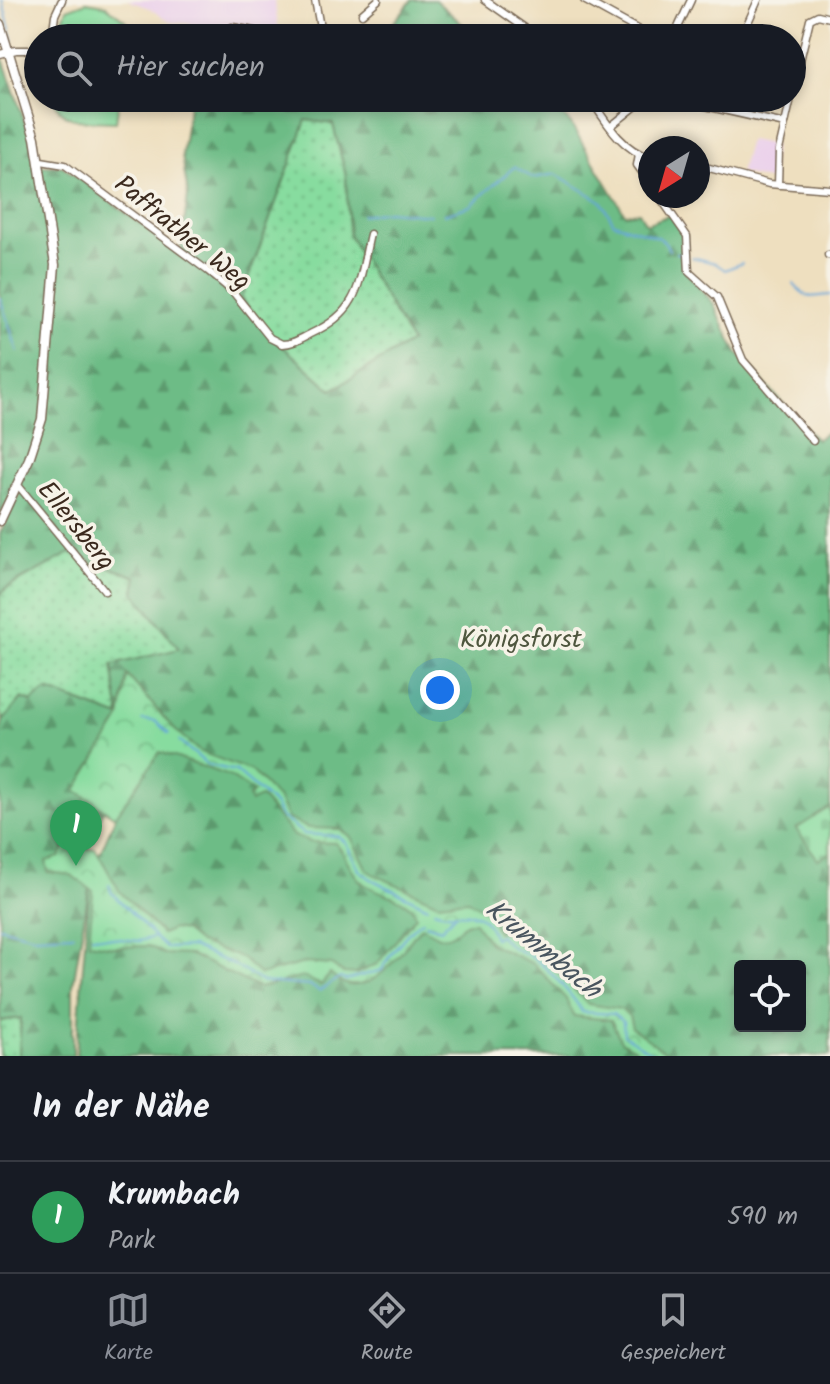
<!DOCTYPE html>
<html lang="de">
<head>
<meta charset="utf-8">
<style>
	:root { --surface:#171b24; --page:#20242c; --text:#f1f3f6; --muted:#9ea1a6; --line:#363941; --accent:#8c9099 }
	body { margin:0; font-family:Kalam,sans-serif; background:var(--page); color:var(--text) }
	.controls { position:absolute; right:24px; bottom:24px; display:grid; overflow:hidden; border-radius:8px; box-shadow:0 4px 12px #0003 }
	.controls button { width:72px; height:72px; display:grid; place-items:center; padding:0; border:0; border-bottom:2px solid var(--line); background:var(--surface); color:var(--text); font:40px sans-serif }
	.compass { position:absolute; left:638px; top:136px; width:72px; height:72px; border-radius:50%; background:var(--surface); box-shadow:0 4px 12px #0003; rotate:217deg }
	.you { position:absolute; left:440px; top:690px; width:28px; height:28px; margin:-20px; border:6px solid #fff; border-radius:50%; background:#1a73e8; box-shadow:0 0 0 12px #1a73e833 }
	.badge { display:grid; place-items:center; width:52px; height:52px; border-radius:50%; background:var(--accent); color:#fff; font-size:26px; font-weight:700 }
	.pin { position:absolute; translate:-50% -66px; filter:drop-shadow(0 2px 4px #0008) }
	.pin::after { content:''; position:absolute; top:42px; width:28px; height:24px; background:inherit; clip-path:polygon(0 0,100% 0,50% 100%) }
	.list { margin:0; padding:0; list-style:none }
	h2 { display:flex; justify-content:space-between; align-items:center; height:104px; margin:0; padding:0 32px; font-size:34px }
	h2 small { font-size:26px; font-weight:400; color:var(--muted) }
	.list li { display:grid; grid-template-columns:52px 1fr auto; gap:24px; align-items:center; box-sizing:border-box; height:112px; padding:0 32px; border-top:2px solid var(--line) }
	.list b { display:block; font-size:30px; white-space:nowrap }
	.list p { margin:0; font-size:26px; white-space:nowrap; color:var(--muted) }
	.list em { font-size:26px; font-style:normal; color:var(--muted) }
	.icon { flex:none; width:44px; height:44px; fill:none; stroke:currentColor; stroke-width:2; stroke-linecap:round; stroke-linejoin:round }
	.map { position:relative; flex:none; width:830px; height:1056px; overflow:hidden }
	.search { position:absolute; background:var(--surface); box-shadow:0 4px 12px #0003; left:24px; right:24px; top:24px; height:88px; display:flex; align-items:center; gap:20px; box-sizing:border-box; padding:0 28px; border-radius:44px; color:var(--muted); font-size:30px }
	.sheet { height:216px; background:var(--surface) }
	nav { display:flex; justify-content:space-around; align-items:center; box-sizing:border-box; height:112px; border-top:2px solid var(--line); background:var(--surface); font-size:22px; color:var(--muted) }
	nav a { display:grid; justify-items:center; gap:4px }
	nav .on { color:var(--accent) }
	.map>svg:first-child { display:block }
</style>
</head>
<body>
<div class="map">
<svg width="830" height="1056" viewBox="0 0 830 1056">
	<defs>
		<pattern id="grass-dots" width="8" height="8" patternUnits="userSpaceOnUse" patternTransform="scale(2)"><rect width="8" height="8" fill="#87dc9f"/><path d="M2 2h.1M6 6h.1" fill="none" stroke="#75bd88" stroke-width="1.8" stroke-linecap="round"/></pattern>
		<pattern id="forest-firs" width="22" height="20" patternUnits="userSpaceOnUse" patternTransform="scale(2)"><rect width="22" height="20" fill="#6dbc86"/><path d="M5 1l3.5 6h-7zM16 11l3.5 6h-7z" fill="#5b996d"/></pattern>
		<pattern id="cemetery-stones" width="16" height="16" patternUnits="userSpaceOnUse" patternTransform="scale(2)"><rect width="16" height="16" fill="#87dc9f"/><path d="M2 7V4a2 2 0 0 1 4 0v3zM10 15v-3a2 2 0 0 1 4 0v3z" fill="#75bd88"/></pattern>
		<pattern id="park-crowns" width="20" height="18" patternUnits="userSpaceOnUse" patternTransform="scale(2)"><rect width="20" height="18" fill="#87dc9f"/><path d="M2 6a3 3 0 1 1 6 0M12 15a3 3 0 1 1 6 0" fill="none" stroke="#75bd88"/></pattern>
	</defs>
	<rect width="100%" height="100%" fill="#f7f3e8"/>
	<filter id="ink" filterUnits="userSpaceOnUse"><feTurbulence type="fractalNoise" baseFrequency=".0125" numOctaves="2"/><feDisplacementMap in="SourceGraphic" scale="16" xChannelSelector="R" yChannelSelector="G"/><feConvolveMatrix kernelMatrix="1 2 1 2 8 2 1 2 1" color-interpolation-filters="sRGB"/></filter>
	<filter id="wash" filterUnits="userSpaceOnUse"><feTurbulence type="fractalNoise" baseFrequency=".006" numOctaves="4" result="noise"/><feDisplacementMap in="SourceGraphic" scale="32" xChannelSelector="R" yChannelSelector="G"/><feGaussianBlur stdDeviation="1.8" result="paint"/><feColorMatrix in="noise" values="0 0 0 0 0 0 0 0 0 0 0 0 0 0 0 0 0 1.4 0 .05"/><feComposite in="paint" operator="in"/></filter>
	<g filter="url(#wash)">
		<rect width="100%" height="100%" fill="#eedfbf"/>
		<path fill="#ebd1eb" d="M 127,0 L 274,0 L 279,32 L 170,22 L 149,8 Z
			M 749,140 L 774,145 L 771,181 L 740,173 Z"/>
		<path fill="url(#grass-dots)" stroke="#61835e" stroke-width="2" d="M 306,119 L 333,124 L 346,176 L 349,235 L 411,342 L 332,390 L 270,335 L 241,298 Z
			M 69,553 L 137,577 L 134,592 L 179,649 L 120,717 L 47,690 L 31,702 L 22,698 L 3,721 L 0,711 L 0,595 L 6,589 Z
			M 21,1018 L 19,1056 L 0,1056 L 0,1021 Z"/>
		<path fill="url(#forest-firs)" stroke="#547352" stroke-width="2" fill-rule="evenodd" d="M 412,0 L 435,0 L 478,38 L 381,38 Z
			M 3,59 L 40,166 L 62,166 L 180,253 L 188,195 L 182,155 L 190,99 L 545,98 L 571,124 L 625,214 L 639,212 L 646,224 L 670,215 L 684,235 L 686,272 L 713,303 L 737,353 L 816,440 L 830,430 L 830,1056 L 76,1056 L 89,889 L 73,985 L 73,1056 L 19,1056 L 21,1018 L 0,1021 L 0,734 L 3,721 L 22,698 L 31,702 L 47,690 L 120,717 L 112,665 L 179,649 L 134,592 L 137,577 L 70,553 L 6,588 L 0,595 L 0,534 L 21,491 L 16,483 L 0,515 L 0,60 ZM 306,120 L 333,124 L 346,176 L 349,235 L 411,342 L 332,390 L 270,335 L 241,298 ZM 118,811 L 91,874 L 85,812 ZM 740,966 L 800,966 L 800,1026 L 740,1026 Z"/>
		<path fill="url(#cemetery-stones)" stroke="#61835e" stroke-width="2" d="M 830,807 L 830,853 L 818,859 L 796,829 Z"/>
		<path fill="url(#park-crowns)" stroke="#61835e" stroke-width="2" d="M 127,675 L 173,728 L 200,752 L 252,771 L 279,800 L 288,819 L 308,828 L 339,829 L 351,837 L 366,868 L 373,874 L 438,903 L 468,900 L 489,913 L 497,932 L 504,931 L 521,946 L 539,953 L 588,1004 L 620,1009 L 629,1016 L 632,1028 L 671,1056 L 647,1056 L 621,1041 L 611,1020 L 574,1016 L 566,999 L 534,964 L 490,944 L 474,922 C 459,922 455,940 439,936 C 433,934 427,929 421,927 C 401,951 367,1010 330,974 L 321,985 L 303,977 L 259,988 L 191,955 L 164,954 L 149,946 L 114,947 L 89,943 L 93,891 L 71,875 L 48,872 L 46,861 L 60,857 L 84,801 L 102,813 L 88,849 L 95,848 L 120,892 L 162,934 L 173,929 L 184,931 L 199,943 L 242,958 L 260,975 L 304,963 L 331,965 L 343,973 L 356,974 L 377,964 L 416,916 C 411,898 379,894 364,884 C 349,873 348,855 335,843 L 310,842 L 294,836 L 263,800 L 260,797 L 251,802 L 248,797 L 254,792 L 229,776 L 160,752 L 115,817 L 76,790 L 120,719 Z"/>
		<path fill="#87dc9f" stroke="#61835e" stroke-width="2" d="M 86,2 L 105,5 L 127,22 L 125,38 L 57,38 L 67,9 Z
			M 54,98 L 119,98 L 116,122 C 93,120 61,127 54,98 Z"/>
		<g fill="none" stroke-linecap="round" stroke-linejoin="round">
			<path stroke="#64a5d8" stroke-width="2" d="M 2,0 L 13,40
				M 444,214 L 470,206 L 514,167 L 533,178 L 556,174 L 601,201 L 614,223 L 658,237 L 665,242 L 669,250
				M 362,215 L 388,211 L 430,215
				M 676,253 L 683,255
				M 692,257 L 715,263 L 725,270 L 742,263
				M 793,284 C 812,301 805,297 830,295
				M 0,298 L 18,352
				M 142,720 L 155,721 L 169,734
				M 179,741 L 208,765 L 236,771 L 275,805 L 280,816 L 304,834 L 338,836 L 346,843 L 359,870 L 371,879 L 428,907
				M 109,884 L 111,892 L 154,936
				M 434,910 C 462,921 481,899 494,938 L 500,935 C 508,948 518,949 530,956 C 545,964 575,998 582,1012 L 613,1014 L 623,1022 L 624,1035 L 657,1056
				M 426,924 L 441,929 L 456,913
				M 0,927 L 34,936 L 73,934
				M 92,936 L 139,941 L 154,937 L 166,948 L 192,947 L 234,965 L 262,982 L 311,986 L 319,991 L 340,978 L 346,980 L 382,970 C 385,960 414,923 423,921"/>
		</g>
	</g>
	<g filter="url(#ink)">
		<g fill="none" stroke-linecap="round" stroke-linejoin="round">
			<defs>
				<path id="minor" d="M 315,0 L 322,38
					M 485,0 L 539,38
					M 584,0 L 653,38
					M 362,14 L 378,0
					M 232,27 C 258,30 298,46 320,28
					M 52,38 L 55,15 L 62,0
					M 673,38 L 691,0
					M 741,38 L 758,0
					M 0,54 L 16,50 L 38,50
					M 792,94 L 810,19 L 818,15 L 830,18
					M 590,98 C 606,122 621,149 650,158
					M 670,98 L 785,124
					M 610,127 L 646,98
					M 639,154 L 637,165 L 650,183
					M 41,161 L 65,165 L 208,271 L 233,292 L 270,338 L 282,344 C 293,344 302,338 312,333 C 361,311 359,281 370,234
					M 698,165 L 769,184 L 830,189
					M 778,185 L 779,150 L 791,98
					M 659,196 L 687,236 L 689,272 L 717,297 L 743,360 L 813,441
					M 828,255 L 830,255
					M 17,484 L 105,591"/>
				<path id="major" d="M 0,24 L 35,138 L 55,265 L 42,419 L 29,459 L 0,521"/>
			</defs>
			<use href="#minor" stroke="#7a6956" stroke-width="9"/>
			<use href="#major" stroke="#7a6956" stroke-width="11"/>
			<use href="#minor" stroke="#fff" stroke-width="6"/>
			<use href="#major" stroke="#fff" stroke-width="8"/>
		</g>
	</g>
	<g text-anchor="middle" stroke-width="7" stroke-linejoin="round" paint-order="stroke">
		<g font-size="26" fill="#3b2a1e" stroke="#f7f3e8">
			<text transform="translate(183 232) rotate(39)" y="9">Paffrather Weg</text>
			<text transform="translate(77 525) rotate(51)" y="9">Ellersberg</text>
		</g>
		<g font-size="26" fill="#4e563e" stroke="#f7f3e8">
			<text x="521" y="647">Königsforst</text>
		</g>
		<g font-size="28" font-style="italic" fill="#49555f" stroke="#f7f3e8">
			<text transform="translate(544 948) rotate(39)" y="10">Krummbach</text>
		</g>
	</g>
</svg>
<div class="controls">
<button><svg class="icon" aria-label="locate" viewBox="0 0 24 24"><circle cx="12" cy="12" r="6"/><path d="M12 2v4M12 18v4M2 12h4M18 12h4"/></svg></button>
</div>
<svg class="compass" viewBox="-18 -18 36 36"><path d="M0-13l5 13h-10z" fill="#e53935"/><path d="M0 13l5-13h-10z" fill="#9ea1a6"/></svg>
<div class="you"></div>
<div class="pin badge" style="left:76px;top:866px;background:#2e9e5b">1</div>
<div class="search"><svg class="icon" aria-label="search" viewBox="0 0 24 24"><circle cx="10" cy="10" r="6"/><path d="M15 15l6 6"/></svg>Hier suchen</div>
</div>
<section class="sheet">
<h2>In der Nähe<small></small></h2>
<ul class="list">
<li><span class="badge" style="background:#2e9e5b">1</span><div><b>Krumbach</b><p>Park</p></div><em>590 m</em></li>
</ul>
</section>
<nav>
<a class="on"><svg class="icon" aria-label="map" viewBox="0 0 24 24"><path d="M3 6l6-2 6 2 6-2v14l-6 2-6-2-6 2zM9 4v14M15 6v14"/></svg>Karte</a>
<a><svg class="icon" aria-label="directions" viewBox="0 0 24 24"><path d="M12 3l9 9-9 9-9-9zM9 14v-3h6M13 9l2 2-2 2"/></svg>Route</a>
<a><svg class="icon" aria-label="saved" viewBox="0 0 24 24"><path d="M7 4h10v16l-5-4-5 4z"/></svg>Gespeichert</a>
</nav>
</body>
</html>
